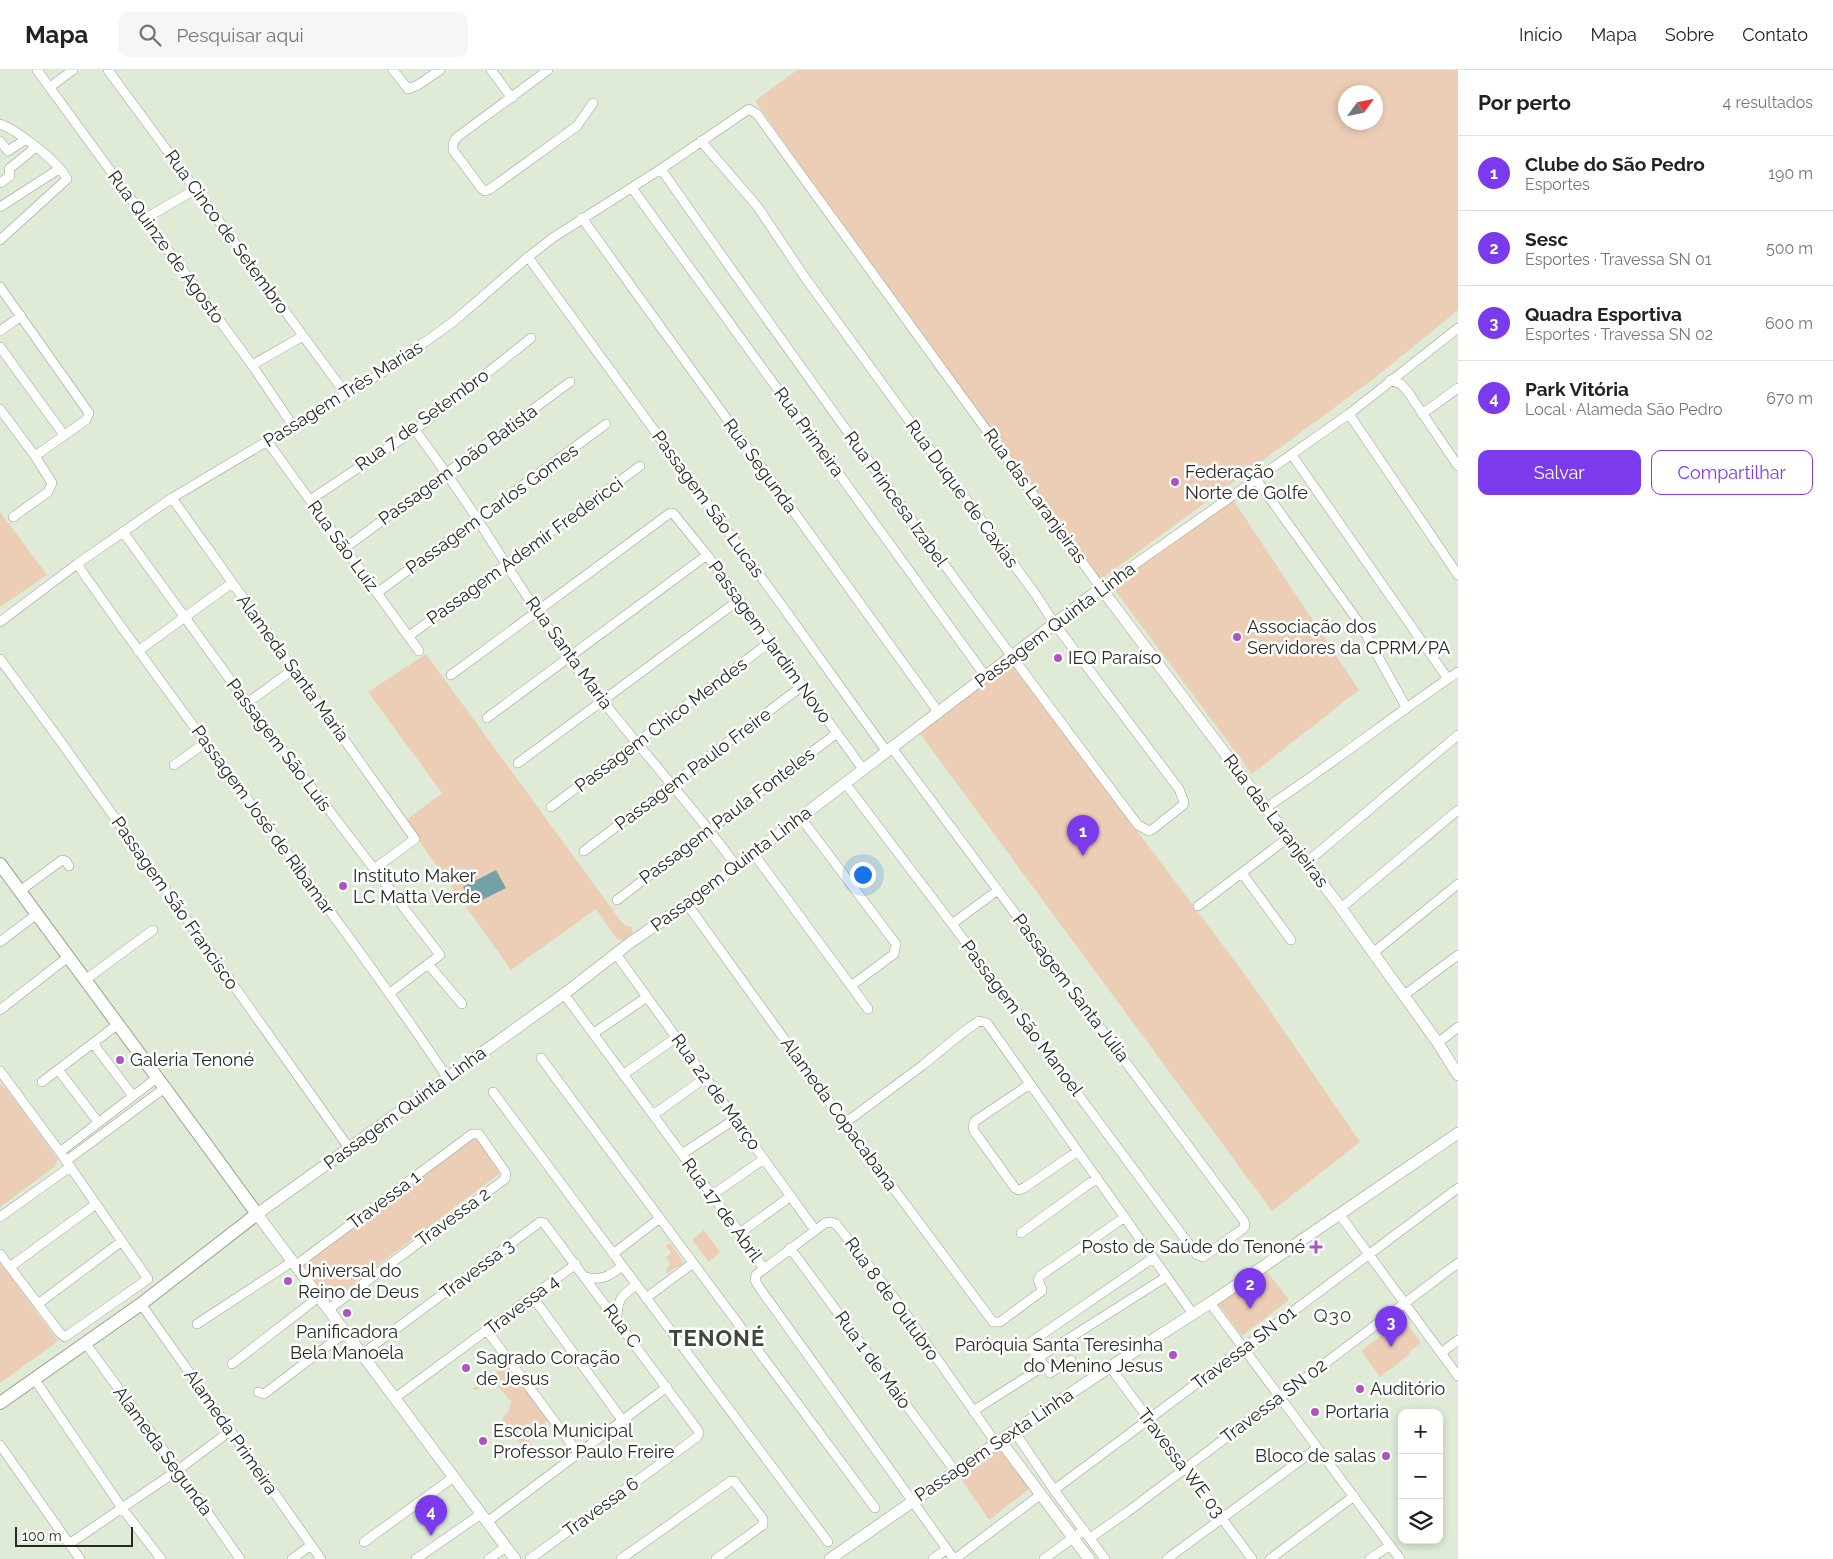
<!DOCTYPE html>
<html lang="pt">
<head>
<meta charset="utf-8">
<style>
	:root { --surface:#fff; --page:#f6f6f6; --text:#222; --muted:#767676; --line:#e0e0e0; --accent:#7c3aed }
	body { margin:0; font-family:Raleway,sans-serif; background:var(--page); color:var(--text) }
	.controls { position:absolute; right:15px; bottom:15px; display:grid; overflow:hidden; border-radius:10px; box-shadow:0 2px 8px #0003 }
	.controls button { width:45px; height:45px; display:grid; place-items:center; padding:0; border:0; border-bottom:1px solid var(--line); background:var(--surface); color:var(--text); font:25px sans-serif }
	.compass { position:absolute; left:1338px; top:15px; width:45px; height:45px; border-radius:50%; background:var(--surface); box-shadow:0 2px 8px #0003; rotate:57deg }
	.scale { position:absolute; left:15px; bottom:12px; width:118px; box-sizing:border-box; padding-left:5px; border:2px solid #262b23; border-top:0; font-size:14px; line-height:18px; white-space:nowrap; color:#262b23; -webkit-text-stroke:4px #fff; paint-order:stroke }
	.you { position:absolute; left:862px; top:804px; width:18px; height:18px; margin:-12px; border:4px solid #fff; border-radius:50%; background:#1a73e8; box-shadow:0 0 0 8px #1a73e833 }
	.badge { display:grid; place-items:center; width:32px; height:32px; border-radius:50%; background:var(--accent); color:#fff; font-size:16px; font-weight:700 }
	.pin { position:absolute; translate:-50% -41px; filter:drop-shadow(0 1px 2px #0008) }
	.pin::after { content:''; position:absolute; top:26px; width:18px; height:15px; background:inherit; clip-path:polygon(0 0,100% 0,50% 100%) }
	.list { margin:0; padding:0; list-style:none }
	h2 { display:flex; justify-content:space-between; align-items:center; height:65px; margin:0; padding:0 20px; font-size:21px }
	h2 small { font-size:16px; font-weight:400; color:var(--muted) }
	.list li { display:grid; grid-template-columns:32px 1fr auto; gap:15px; align-items:center; box-sizing:border-box; height:75px; padding:0 20px; border-top:1px solid var(--line) }
	.list b { display:block; font-size:19px; white-space:nowrap }
	.list p { margin:0; font-size:16px; white-space:nowrap; color:var(--muted) }
	.list em { font-size:16px; font-style:normal; color:var(--muted) }
	.actions { display:flex; gap:10px; padding:15px 20px }
	.actions a { flex:1; padding:11px 0; border:1px solid var(--accent); border-radius:10px; text-align:center; font-size:18px; color:var(--accent) }
	.actions .main { background:var(--accent); color:#fff }
	.icon { flex:none; width:28px; height:28px; fill:none; stroke:currentColor; stroke-width:2; stroke-linecap:round; stroke-linejoin:round }
	.map { position:relative; flex:none; width:1458px; height:1489px; overflow:hidden }
	header { display:flex; align-items:center; gap:30px; box-sizing:border-box; height:70px; padding:0 25px; background:var(--surface); border-bottom:1px solid var(--line) }
	header strong { font-size:24px }
	nav { display:flex; gap:28px; margin-inline-start:auto; font-size:18px }
	.search { width:350px; height:45px; background:var(--page); display:flex; align-items:center; gap:12px; box-sizing:border-box; padding:0 18px; border-radius:10px; color:var(--muted); font-size:19px }
	main { display:flex }
	aside { flex:1; background:var(--surface) }
	.map>svg:first-child { display:block }
</style>
</head>
<body>
<header>
<strong>Mapa</strong>
<div class="search"><svg class="icon" aria-label="search" viewBox="0 0 24 24"><circle cx="10" cy="10" r="6"/><path d="M15 15l6 6"/></svg>Pesquisar aqui</div>
<nav><a>Início</a><a>Mapa</a><a>Sobre</a><a>Contato</a></nav>
</header>
<main>
<div class="map">
<svg width="1458" height="1489" viewBox="0 0 1458 1489">
	<rect width="100%" height="100%" fill="#dfebd6"/>
	<path fill="#ebceb5" fill-rule="evenodd" d="M 797,0 L 1458,0 L 1458,240 L 1376,307 L 1096,513 L 859,181 L 755,31 ZM 1346,22 L 1376,22 L 1376,52 L 1346,52 Z
		M 1232,428 L 1359,620 L 1252,704 L 1111,515 Z
		M 0,442 L 47,505 L 0,537 Z
		M 426,584 L 620,850 L 626,856 L 633,857 L 630,872 L 617,869 L 596,839 L 511,900 L 405,751 L 442,723 L 368,622 Z
		M 1012,594 L 1249,910 L 1360,1072 L 1272,1141 L 918,661 Z
		M 0,1013 L 7,1020 L 58,1089 L 54,1097 L 0,1137 Z
		M 477,1065 L 503,1101 L 330,1231 L 301,1193 Z
		M 704,1160 L 720,1182 L 709,1192 L 692,1170 Z
		M 670,1173 L 683,1192 L 681,1196 L 674,1198 L 668,1203 L 666,1200 L 671,1194 L 666,1188 L 671,1183 L 666,1176 Z
		M 0,1192 L 58,1271 L 0,1313 Z
		M 1265,1199 L 1289,1230 L 1242,1266 L 1216,1231 Z
		M 1406,1253 L 1421,1273 L 1409,1282 L 1410,1284 L 1380,1307 L 1361,1281 L 1391,1258 L 1394,1261 Z
		M 507,1295 L 548,1351 L 526,1366 L 532,1375 L 525,1380 L 527,1385 L 521,1391 L 520,1373 C 512,1365 506,1359 502,1348 L 508,1343 L 511,1331 L 493,1311 L 482,1313 L 478,1320 L 472,1319 Z
		M 996,1374 L 1029,1419 L 989,1450 L 957,1403 Z"/>
	<path fill="#72a2a5" d="M 496,800 L 506,818 L 472,835 L 463,817 Z"/>
	<g fill="none" stroke-linecap="round" stroke-linejoin="round">
		<defs>
			<path id="minor" d="M 37,0 L 252,295 L 293,356
				M 108,0 L 345,323
				M 393,0 L 408,19 L 418,15 L 440,0
				M 491,0 L 512,28
				M 548,0 L 456,68 L 453,74 L 453,80 L 482,119 L 485,121 L 490,119 L 577,56 L 593,33
				M 50,17 L 73,0
				M 0,54 C 17,60 59,92 67,109 L 0,170
				M 0,71 L 8,81 L 26,69
				M 661,99 C 816,321 975,539 1138,755 L 1149,761 L 1153,759 L 1183,735 L 1184,732 L 1179,719 L 1054,553 L 1036,525 L 806,209 L 757,136 L 701,71
				M 0,113 L 10,106 L 9,99 L 36,77
				M 632,118 L 986,607
				M 0,137 L 59,99
				M 146,148 L 196,119
				M 582,148 L 939,643
				M 528,187 L 780,533 L 887,682
				M 0,217 L 89,343 L 86,350 L 35,386
				M 0,261 L 21,246
				M 0,277 L 64,365
				M 252,295 L 303,266
				M 1390,310 L 1401,314 L 1408,322 L 1458,396
				M 0,339 L 35,386 L 52,413 L 48,422 L 13,447
				M 1349,344 L 1458,505
				M 1422,344 L 1458,318
				M 415,360 C 436,389 458,419 478,450 C 507,496 536,542 568,586 C 621,659 684,724 737,797
				M 267,371 L 419,581
				M 1292,385 L 1448,609
				M 1256,409 L 1360,554 L 1406,637
				M 172,428 L 415,769 L 374,799
				M 310,430 L 415,360 L 531,268
				M 123,462 L 247,633 L 440,885 L 390,923
				M 345,478 L 570,312
				M 77,494 C 197,667 329,832 447,1007
				M 377,523 L 606,354
				M 0,552 L 77,494 L 172,428 L 383,302 L 453,252 L 528,187 L 554,167 L 661,99 L 749,39 L 757,44 L 1101,518 L 1349,344 L 1458,258
				M 409,566 L 640,396
				M 138,581 L 232,513
				M 0,589 L 61,672 L 349,1078
				M 451,605 L 670,443 L 673,443 L 707,485 L 863,699
				M 247,633 L 294,599
				M 487,648 L 707,485
				M 518,693 L 739,530
				M 174,695 L 205,673
				M 845,713 L 952,854 L 1197,1185 L 1203,1187 L 1243,1159 L 1245,1156 L 1244,1151 L 892,678
				M 551,737 L 770,572
				M 1267,737 C 1332,694 1393,646 1458,602
				M 801,748 L 896,874 L 894,884 L 851,916
				M 584,781 L 802,616
				M 754,784 L 868,939
				M 1307,792 L 1458,665
				M 1242,803 L 1291,870
				M 20,821 L 62,790 L 66,791 L 69,796
				M 617,830 L 837,663
				M 687,834 L 839,1045 L 993,1252 L 1000,1252 L 1042,1221 L 1042,1219 L 1038,1210 L 1040,1206 L 1125,1147
				M 1198,836 L 1289,767
				M 1341,838 L 1458,740
				M 952,854 L 998,820
				M 0,872 L 37,844
				M 1373,883 L 1458,814
				M 616,884 L 815,1160
				M 428,894 L 462,934
				M 85,910 L 153,860
				M 564,924 L 740,1163 L 763,1198
				M 1403,926 L 1458,885
				M 0,940 L 68,887
				M 594,963 L 647,927
				M 1438,973 L 1458,957
				M 95,976 L 133,1026
				M 541,988 L 875,1438
				M 0,1001 L 60,1082 L 148,1209 L 65,1267 L 60,1263 L 0,1184
				M 60,1002 L 98,1052
				M 624,1004 L 677,967
				M 42,1012 L 118,954
				M 1030,1014 L 975,1051 L 973,1056 L 974,1061 L 1015,1118 L 1019,1120 L 1024,1118 L 1078,1081
				M 493,1022 L 828,1472
				M 653,1045 L 705,1008
				M 845,1053 L 923,995 L 962,963 L 979,951 L 987,953 L 1193,1244
				M 60,1082 L 158,1007
				M 682,1084 L 735,1049
				M 66,1091 L 166,1017
				M 712,1125 L 764,1089
				M 1340,1145 L 1458,1306
				M 0,1147 L 70,1097
				M 740,1163 L 791,1126
				M 1021,1163 L 1097,1108
				M 790,1178 L 955,1401
				M 613,1184 L 660,1148
				M 296,1195 L 472,1064 L 479,1064 L 506,1103 L 505,1109 L 329,1239
				M 10,1197 L 96,1134
				M 586,1207 C 601,1211 610,1206 622,1196
				M 532,1226 L 623,1351
				M 646,1228 L 693,1193
				M 1210,1233 L 1400,1489
				M 38,1234 L 122,1171
				M 141,1234 L 321,1489
				M 617,1249 C 617,1230 621,1226 636,1215
				M 197,1254 L 293,1191
				M 487,1261 L 579,1384
				M 86,1274 L 178,1400 L 240,1489
				M 1441,1283 L 1458,1270
				M 362,1284 L 540,1152 L 544,1153 L 697,1359 L 699,1363 L 697,1367 L 530,1489
				M 1038,1288 L 1166,1207
				M 1071,1290 L 1050,1303 L 1028,1274 L 1153,1188
				M 232,1294 L 320,1226
				M 1110,1297 L 1252,1489
				M 35,1310 L 122,1438 L 161,1489
				M 258,1322 L 264,1324 L 346,1262
				M 395,1328 L 576,1194
				M 973,1341 L 1044,1296
				M 1014,1361 L 1054,1420 L 1105,1489
				M 0,1375 L 80,1489
				M 1054,1420 L 1458,1118
				M 487,1452 L 667,1317
				M 1090,1468 L 1126,1443 L 1458,1193
				M 364,1472 L 454,1407
				M 69,1474 L 178,1400 L 230,1361
				M 292,1489 L 311,1475
				M 416,1489 L 481,1444
				M 489,1489 L 506,1477
				M 621,1489 L 731,1411 L 734,1411 L 763,1449 L 763,1455 L 716,1489
				M 933,1489 L 947,1479
				M 954,1489 L 759,1217 L 755,1210 L 756,1205 L 825,1153 L 831,1152 L 836,1154 L 896,1230 L 996,1373
				M 955,1489 L 1040,1425
				M 1044,1489 L 1084,1460
				M 1167,1489 L 1317,1378
				M 1270,1489 L 1354,1426
				M 1370,1489 L 1390,1475"/>
			<path id="tertiary" d="M 1000,1370 L 1089,1489
				M 515,1489 L 257,1144 L 564,924 L 631,872 L 687,834 L 1101,518 L 1341,838 L 1438,973 L 1458,1005
				M 830,1489 L 1014,1361 L 1110,1297 L 1210,1233 L 1458,1063"/>
			<path id="secondary" d="M 0,794 C 86,911 172,1027 257,1144 L 141,1234 L 0,1333"/>
		</defs>
		<use href="#minor" stroke="#96a28e" stroke-width="10"/>
		<use href="#tertiary" stroke="#96a28e" stroke-width="12"/>
		<use href="#secondary" stroke="#96a28e" stroke-width="14"/>
		<use href="#minor" stroke="#fff" stroke-width="9"/>
		<use href="#tertiary" stroke="#fff" stroke-width="11"/>
		<use href="#secondary" stroke="#fff" stroke-width="12"/>
	</g>
	<g fill="#ae54c0" stroke="#fff" stroke-width="2">
		<circle cx="1175" cy="412" r="5"/>
		<circle cx="1237" cy="567" r="5"/>
		<circle cx="1058" cy="588" r="5"/>
		<circle cx="343" cy="816" r="5"/>
		<circle cx="120" cy="990" r="5"/>
		<path d="M1313.5 1169.5h5v5h5v5h-5v5h-5v-5h-5v-5h5z"/>
		<circle cx="288" cy="1211" r="5"/>
		<circle cx="347" cy="1243" r="5"/>
		<circle cx="1173" cy="1285" r="5"/>
		<circle cx="466" cy="1298" r="5"/>
		<circle cx="1360" cy="1319" r="5"/>
		<circle cx="1315" cy="1342" r="5"/>
		<circle cx="483" cy="1371" r="5"/>
		<circle cx="1386" cy="1386" r="5"/>
	</g>
	<g text-anchor="middle" stroke-width="5" stroke-linejoin="round" paint-order="stroke">
		<g font-size="18" fill="#262b23" stroke="#fff">
			<text transform="translate(227 162) rotate(54)" y="6">Rua Cinco de Setembro</text>
			<text transform="translate(166 177) rotate(54)" y="6">Rua Quinze de Agosto</text>
			<text transform="translate(343 324) rotate(-32)" y="6">Passagem Três Marias</text>
			<text transform="translate(422 350) rotate(-36)" y="6">Rua 7 de Setembro</text>
			<text transform="translate(809 362) rotate(54)" y="6">Rua Primeira</text>
			<text transform="translate(458 395) rotate(-36)" y="6">Passagem João Batista</text>
			<text transform="translate(760 396) rotate(54)" y="6">Rua Segunda</text>
			<text transform="translate(962 424) rotate(54)" y="6">Rua Duque de Caxias</text>
			<text transform="translate(1035 426) rotate(54)" y="6">Rua das Laranjeiras</text>
			<text transform="translate(896 429) rotate(54)" y="6">Rua Princesa Izabel</text>
			<text transform="translate(708 434) rotate(54)" y="6">Passagem São Lucas</text>
			<text transform="translate(492 439) rotate(-36)" y="6">Passagem Carlos Gomes</text>
			<text transform="translate(343 476) rotate(54)" y="6">Rua São Luíz</text>
			<text transform="translate(525 481) rotate(-36)" y="6">Passagem Ademir Fredericci</text>
			<text transform="translate(1055 555) rotate(-37)" y="6">Passagem Quinta Linha</text>
			<text transform="translate(770 572) rotate(54)" y="6">Passagem Jardim Novo</text>
			<text transform="translate(569 583) rotate(54)" y="6">Rua Santa Maria</text>
			<text transform="translate(293 598) rotate(54)" y="6">Alameda Santa Maria</text>
			<text transform="translate(661 655) rotate(-37)" y="6">Passagem Chico Mendes</text>
			<text transform="translate(279 675) rotate(53)" y="6">Passagem São Luís</text>
			<text transform="translate(693 699) rotate(-37)" y="6">Passagem Paulo Freire</text>
			<text transform="translate(727 746) rotate(-37)" y="6">Passagem Paula Fonteles</text>
			<text transform="translate(263 750) rotate(54)" y="6">Passagem José de Ribamar</text>
			<text transform="translate(1276 751) rotate(53)" y="6">Rua das Laranjeiras</text>
			<text transform="translate(731 799) rotate(-37)" y="6">Passagem Quinta Linha</text>
			<text transform="translate(175 833) rotate(55)" y="6">Passagem São Francisco</text>
			<text transform="translate(1071 918) rotate(53)" y="6">Passagem Santa Júlia</text>
			<text transform="translate(1022 948) rotate(53)" y="6">Passagem São Manoel</text>
			<text transform="translate(716 1022) rotate(54)" y="6">Rua 22 de Março</text>
			<text transform="translate(405 1038) rotate(-36)" y="6">Passagem Quinta Linha</text>
			<text transform="translate(839 1044) rotate(54)" y="6">Alameda Copacabana</text>
			<text transform="translate(384 1130) rotate(-37)" y="6">Travessa 1</text>
			<text transform="translate(722 1140) rotate(54)" y="6">Rua 17 de Abril</text>
			<text transform="translate(453 1147) rotate(-36)" y="6">Travessa 2</text>
			<text transform="translate(477 1199) rotate(-37)" y="6">Travessa 3</text>
			<text transform="translate(892 1229) rotate(54)" y="6">Rua 8 de Outubro</text>
			<text transform="translate(522 1235) rotate(-37)" y="6">Travessa 4</text>
			<text transform="translate(622 1256) rotate(53)" y="6">Rua C</text>
			<text transform="translate(1244 1278) rotate(-37)" y="6">Travessa SN 01</text>
			<text transform="translate(873 1290) rotate(54)" y="6">Rua 1 de Maio</text>
			<text transform="translate(1274 1331) rotate(-37)" y="6">Travessa SN 02</text>
			<text transform="translate(231 1362) rotate(55)" y="6">Alameda Primeira</text>
			<text transform="translate(994 1375) rotate(-34)" y="6">Passagem Sexta Linha</text>
			<text transform="translate(163 1381) rotate(54)" y="6">Alameda Segunda</text>
			<text transform="translate(1181 1393) rotate(53)" y="6">Travessa WE 03</text>
			<text transform="translate(601 1437) rotate(-36)" y="6">Travessa 6</text>
		</g>
		<g font-size="18" fill="#262b23" stroke="#fff" text-anchor="start">
			<text x="1185" y="408">Federação<tspan x="1185" dy="21">Norte de Golfe</tspan></text>
			<text x="1247" y="563">Associação dos<tspan x="1247" dy="21">Servidores da CPRM/PA</tspan></text>
			<text x="1068" y="594">IEQ Paraíso</text>
			<text x="353" y="812">Instituto Maker<tspan x="353" dy="21">LC Matta Verde</tspan></text>
			<text x="130" y="996">Galeria Tenoné</text>
			<text x="1305" y="1183" text-anchor="end">Posto de Saúde do Tenoné</text>
			<text x="298" y="1207">Universal do<tspan x="298" dy="21">Reino de Deus</tspan></text>
			<text x="347" y="1268" text-anchor="middle">Panificadora<tspan x="347" dy="21">Bela Manoela</tspan></text>
			<text x="1163" y="1281" text-anchor="end">Paróquia Santa Teresinha<tspan x="1163" dy="21">do Menino Jesus</tspan></text>
			<text x="476" y="1294">Sagrado Coração<tspan x="476" dy="21">de Jesus</tspan></text>
			<text x="1370" y="1325">Auditório</text>
			<text x="1325" y="1348">Portaria</text>
			<text x="493" y="1367">Escola Municipal<tspan x="493" dy="21">Professor Paulo Freire</tspan></text>
			<text x="1376" y="1392" text-anchor="end">Bloco de salas</text>
		</g>
		<g font-size="19" letter-spacing="1" fill="#3e4837" stroke="#fff">
			<text x="1333" y="1252">Q30</text>
		</g>
		<g font-size="22" font-weight="bold" letter-spacing="1" fill="#3e4837" stroke="#fff">
			<text x="717" y="1276">TENONÉ</text>
		</g>
	</g>
</svg>
<div class="controls">
<button>+</button>
<button>−</button>
<button><svg class="icon" aria-label="layers" viewBox="0 0 24 24"><path d="M12 4l9 5-9 5-9-5zM3 14l9 5 9-5"/></svg></button>
</div>
<svg class="compass" viewBox="-18 -18 36 36"><path d="M0-13l5 13h-10z" fill="#e53935"/><path d="M0 13l5-13h-10z" fill="#767676"/></svg>
<div class="scale">100 m</div>
<div class="you"></div>
<div class="pin badge" style="left:1083px;top:786px">1</div>
<div class="pin badge" style="left:1250px;top:1239px">2</div>
<div class="pin badge" style="left:1391px;top:1277px">3</div>
<div class="pin badge" style="left:431px;top:1466px">4</div>
</div>
<aside>
<h2>Por perto<small>4 resultados</small></h2>
<ul class="list">
<li><span class="badge">1</span><div><b>Clube do São Pedro</b><p>Esportes</p></div><em>190 m</em></li>
<li><span class="badge">2</span><div><b>Sesc</b><p>Esportes · Travessa SN 01</p></div><em>500 m</em></li>
<li><span class="badge">3</span><div><b>Quadra Esportiva</b><p>Esportes · Travessa SN 02</p></div><em>600 m</em></li>
<li><span class="badge">4</span><div><b>Park Vitória</b><p>Local · Alameda São Pedro</p></div><em>670 m</em></li>
</ul>
<div class="actions"><a class="main">Salvar</a><a>Compartilhar</a></div>
</aside>
</main>
</body>
</html>
